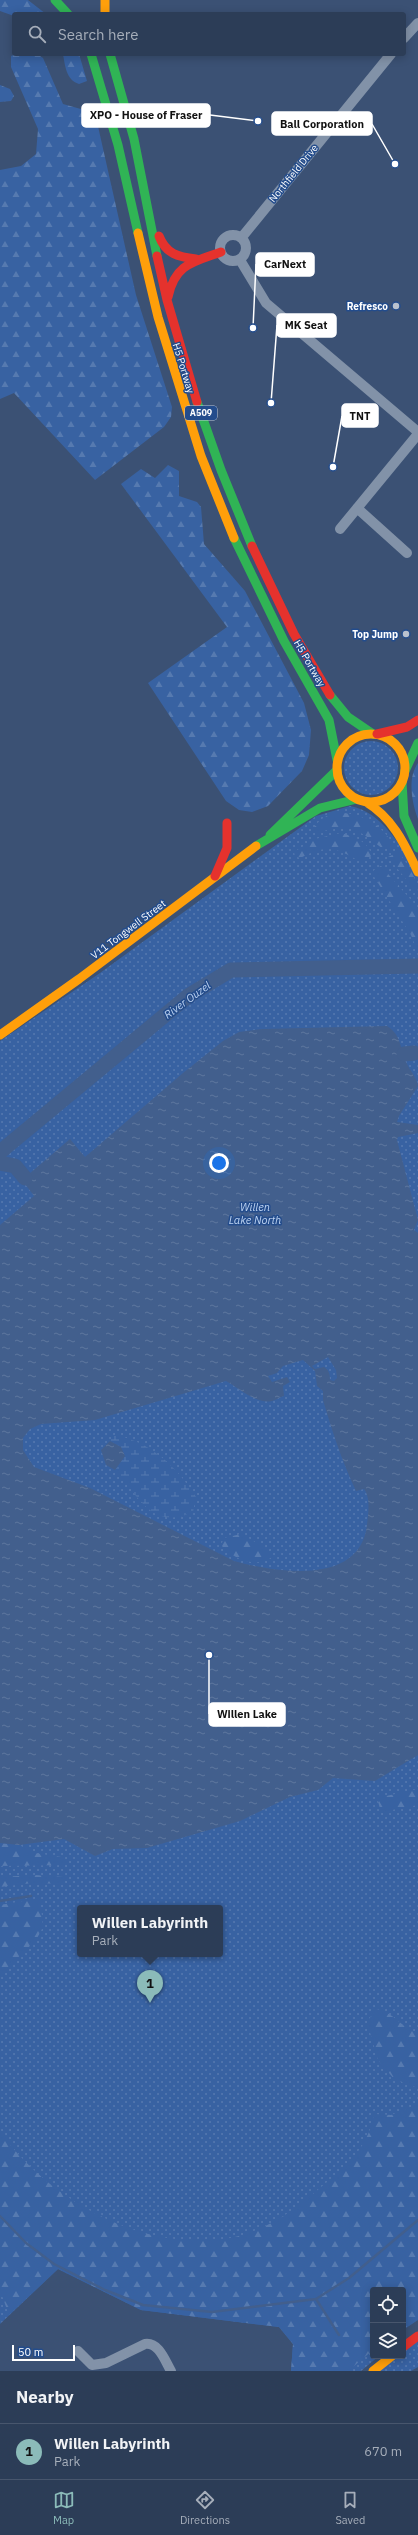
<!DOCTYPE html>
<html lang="en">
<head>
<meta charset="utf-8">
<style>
	:root { --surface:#2c3d57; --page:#384861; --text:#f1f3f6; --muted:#a6aeba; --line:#48566d; --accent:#8bbbb9 }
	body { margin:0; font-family:"IBM Plex Sans",sans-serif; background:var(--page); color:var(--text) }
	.controls { position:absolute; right:12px; bottom:12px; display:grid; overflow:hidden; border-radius:4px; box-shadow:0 2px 10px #0003 }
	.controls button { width:36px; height:36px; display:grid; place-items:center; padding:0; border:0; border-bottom:1px solid var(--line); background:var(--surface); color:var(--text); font:20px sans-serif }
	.scale { position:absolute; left:12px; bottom:10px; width:63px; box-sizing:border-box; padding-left:4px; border:2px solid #fff; border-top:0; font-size:11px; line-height:14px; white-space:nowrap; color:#fff; -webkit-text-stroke:3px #234c8c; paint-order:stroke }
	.you { position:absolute; left:219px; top:1163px; width:14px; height:14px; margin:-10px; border:3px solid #fff; border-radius:50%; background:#1a73e8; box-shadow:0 0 0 6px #1a73e833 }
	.badge { display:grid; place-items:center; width:26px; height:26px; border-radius:50%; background:var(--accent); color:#111; font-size:13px; font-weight:700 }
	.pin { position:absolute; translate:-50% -33px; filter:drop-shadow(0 1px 2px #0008) }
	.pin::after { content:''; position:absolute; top:21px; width:14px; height:12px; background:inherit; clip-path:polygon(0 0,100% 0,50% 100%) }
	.popup { position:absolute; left:77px; top:1905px; width:146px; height:52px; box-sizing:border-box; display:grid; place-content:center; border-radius:4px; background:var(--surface); filter:drop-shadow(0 1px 3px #0005); font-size:13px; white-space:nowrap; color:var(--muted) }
	.popup b { font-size:15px; color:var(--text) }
	.popup::after { content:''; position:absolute; left:50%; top:100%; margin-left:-8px; border:8px solid transparent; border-top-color:var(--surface) }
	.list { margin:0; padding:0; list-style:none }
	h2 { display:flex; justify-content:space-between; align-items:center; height:52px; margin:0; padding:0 16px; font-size:17px }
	h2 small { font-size:13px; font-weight:400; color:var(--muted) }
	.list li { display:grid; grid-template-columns:26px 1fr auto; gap:12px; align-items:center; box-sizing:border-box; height:56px; padding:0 16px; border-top:1px solid var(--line) }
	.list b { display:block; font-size:15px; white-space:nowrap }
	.list p { margin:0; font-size:13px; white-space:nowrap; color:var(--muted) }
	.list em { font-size:13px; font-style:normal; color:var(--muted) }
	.icon { flex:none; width:22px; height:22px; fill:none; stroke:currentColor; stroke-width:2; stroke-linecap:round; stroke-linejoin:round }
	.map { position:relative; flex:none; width:418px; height:2371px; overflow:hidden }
	.search { position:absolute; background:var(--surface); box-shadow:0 2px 10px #0003; left:12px; right:12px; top:12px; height:44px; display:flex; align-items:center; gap:10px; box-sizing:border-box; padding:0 14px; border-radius:4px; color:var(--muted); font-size:15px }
	.sheet { height:108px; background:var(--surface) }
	nav { display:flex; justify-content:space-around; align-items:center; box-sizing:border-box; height:56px; border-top:1px solid var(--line); background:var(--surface); font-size:11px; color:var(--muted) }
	nav a { display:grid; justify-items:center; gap:2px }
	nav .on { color:var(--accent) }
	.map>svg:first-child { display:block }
</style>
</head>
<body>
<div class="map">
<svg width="418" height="2371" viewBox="0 0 418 2371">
	<defs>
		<pattern id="grass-dots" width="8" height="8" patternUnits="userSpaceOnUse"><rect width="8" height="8" fill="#3862a2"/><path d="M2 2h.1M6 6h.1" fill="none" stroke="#567ab0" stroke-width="1.8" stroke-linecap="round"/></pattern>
		<pattern id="forest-firs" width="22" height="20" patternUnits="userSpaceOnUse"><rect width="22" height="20" fill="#3862a2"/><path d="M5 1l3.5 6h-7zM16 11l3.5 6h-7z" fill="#567ab0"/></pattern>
		<pattern id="wetland-marsh" width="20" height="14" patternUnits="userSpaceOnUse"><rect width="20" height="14" fill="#3862a2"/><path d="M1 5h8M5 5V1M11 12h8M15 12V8" fill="none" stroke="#567ab0"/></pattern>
		<pattern id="water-ripples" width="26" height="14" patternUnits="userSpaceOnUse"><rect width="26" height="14" fill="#425f8d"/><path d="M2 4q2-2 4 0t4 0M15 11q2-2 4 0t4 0" fill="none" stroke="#5e779e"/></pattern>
	</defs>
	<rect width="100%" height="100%" fill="#3b5174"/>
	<path fill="url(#grass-dots)" fill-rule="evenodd" d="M344 768a27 27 0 1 1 54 0a27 27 0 1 1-54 0Z
		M 350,806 C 383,812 400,847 418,872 L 418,2320 L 403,2330 L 403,2290 L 373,2290 L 373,2356 L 379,2356 L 361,2371 L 291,2371 L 293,2344 L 279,2327 L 141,2310 L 58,2269 L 0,2324 L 0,1041 L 100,973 L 316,816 ZM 80,1908 L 220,1908 L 220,1954 L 80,1954 Z
		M 418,2336 L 418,2367 L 411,2371 L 373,2371 L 392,2356 L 403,2356 L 403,2347 Z"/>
	<path fill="url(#forest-firs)" d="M 0,0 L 28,0 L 46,14 L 14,14 L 14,16 L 0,11 Z
		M 17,54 L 37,54 L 43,58 L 63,104 L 95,113 L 136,295 L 172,407 L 171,417 L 164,427 L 95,480 L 14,393 L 0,399 L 0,170 L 21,166 L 36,154 L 38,129 L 11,67 L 11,56 Z
		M 63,54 L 79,54 L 87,81 L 79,84 C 66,80 65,65 63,54 Z
		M 0,85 L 10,89 L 14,96 L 11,101 L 0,102 Z
		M 168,465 L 179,471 L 179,496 L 197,502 L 201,507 L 204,544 L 245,591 L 304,703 L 311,730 L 309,755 L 302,771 L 268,806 L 252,812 L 239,810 L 226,801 L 148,683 L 227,627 L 121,484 L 141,469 L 155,478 Z
		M 418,763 L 418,819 C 412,803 407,778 418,763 Z
		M 334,812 C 359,813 381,822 394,846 L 383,849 C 353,825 351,825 313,833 L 313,829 L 320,820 Z
		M 341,833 C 355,837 368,841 372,856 L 359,861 C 334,846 326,845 300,858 L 295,856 L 294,852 L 315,839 Z
		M 399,852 C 407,865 418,878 418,894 L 388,857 Z
		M 381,866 L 418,908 L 418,952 L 411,935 L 373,875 L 374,870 Z
		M 241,1534 L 257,1543 L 272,1557 C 256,1569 233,1559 221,1545 L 224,1538 Z
		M 418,1789 L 418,1805 L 381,1812 L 377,1798 Z
		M 0,1843 L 19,1845 L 35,1853 L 61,1857 L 67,1865 L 0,1866 Z
		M 35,1875 L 63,1877 L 65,1884 L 32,1883 L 0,1887 L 0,1877 Z
		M 40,1898 L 43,1927 L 36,1940 L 0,1975 L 0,1905 Z
		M 376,2009 C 394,2012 401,2028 418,2033 L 418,2088 L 395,2080 L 378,2060 L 367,2022 Z
		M 418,2104 L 418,2319 L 403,2328 L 403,2290 L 373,2290 L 373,2350 L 348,2371 L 291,2371 L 293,2344 L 279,2327 L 141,2310 L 58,2269 L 9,2315 L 0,2290 L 0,2132 C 50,2200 140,2251 225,2239 C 262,2233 293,2212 320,2188 C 346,2166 368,2149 374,2114 L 391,2115 Z"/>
	<path fill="url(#wetland-marsh)" d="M 113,1435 C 150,1441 176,1466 196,1497 L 193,1512 C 151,1532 138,1494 115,1470 L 121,1462 L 121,1447 L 110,1441 Z"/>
	<path fill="url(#water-ripples)" fill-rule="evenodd" d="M 387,1026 C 402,1035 400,1050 407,1064 C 411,1072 417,1078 418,1086 L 399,1116 L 397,1122 L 418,1125 L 418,1133 L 398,1137 L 397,1140 L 418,1220 L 414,1230 L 418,1233 L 418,1755 L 375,1781 L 333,1778 L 318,1790 L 290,1797 L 240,1821 L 147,1848 L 113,1849 L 95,1856 L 64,1839 L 19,1845 L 0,1843 L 0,1225 L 34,1196 L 22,1180 L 70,1139 L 85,1157 L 183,1073 L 223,1041 L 239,1032 L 262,1029 ZM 328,1357 L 336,1370 L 337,1378 L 334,1381 L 330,1380 C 330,1374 329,1370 324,1367 L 315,1369 L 312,1366 ZM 303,1360 L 315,1371 L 317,1386 L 323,1391 L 323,1400 C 332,1431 342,1461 356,1491 L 364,1489 C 371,1498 368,1514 367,1525 C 360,1587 274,1572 234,1561 L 90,1488 L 34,1467 L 23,1450 L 23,1438 L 30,1429 L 41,1424 L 95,1420 L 226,1381 C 237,1387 257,1405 272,1401 C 276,1400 280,1397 284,1396 L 283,1386 L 290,1382 L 287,1377 L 272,1382 L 268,1376 L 277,1373 L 283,1366 Z
		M 110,1441 L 121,1447 L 125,1456 L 115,1470 L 106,1465 L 101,1450 Z"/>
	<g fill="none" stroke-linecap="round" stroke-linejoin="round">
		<path stroke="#425f8d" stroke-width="2.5" d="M 0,1901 L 31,1896
			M 0,2216 L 26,2243 L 54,2264 L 105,2290 L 143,2305 L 212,2312 L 316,2299 L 349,2278 L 418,2220
			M 316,2299 L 339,2335"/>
		<path stroke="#425f8d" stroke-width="15" d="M 404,1054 L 414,1053
			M 0,1152 L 188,996 L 231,970 L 418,966
			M 0,1163 L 15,1166 L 25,1178"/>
		<path stroke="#8292a8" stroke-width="10" d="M 404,38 L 418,23
			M220 248a13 13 0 1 1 26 0a13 13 0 1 1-26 0Z
			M 242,237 L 391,54
			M 240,260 L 266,303 L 418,432
			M 357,508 L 407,553
			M 340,529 L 418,434
			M 78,2351 L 92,2365 L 106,2363 L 145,2344 C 159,2342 165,2361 171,2371"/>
		<path stroke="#30b455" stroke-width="9" d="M 55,0 L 68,14
			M 91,54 L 118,145 L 138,233
			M 110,54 L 134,139 L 157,256
			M 197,402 L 221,470 L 252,546
			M 234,538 L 284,641 L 329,720 L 337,760
			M 330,695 L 348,717 L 373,734
			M 405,771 L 418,743
			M 402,782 L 404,816 L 418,848
			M 270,835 L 337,770
			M 256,846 L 320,808 L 357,799"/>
		<path stroke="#ff9f0a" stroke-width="9" d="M 105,0 L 105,14
			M 138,233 L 158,317 L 201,456 L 234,538
			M337 768a34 34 0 1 1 68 0a34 34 0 1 1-68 0Z
			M 366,802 C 393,818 405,845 418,872
			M 0,1035 L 79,979 L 256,846
			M 373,2371 L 392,2356"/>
		<path stroke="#e5322d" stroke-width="9" d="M 159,236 C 166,254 178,257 196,259
			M 157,256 L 167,300 L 197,402
			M 168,297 C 175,264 193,262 221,252
			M 252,546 L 294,634 L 330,695
			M 377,734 L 407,727 L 418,720
			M 215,876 L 227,848 L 227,823
			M 403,2347 L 418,2336"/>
	</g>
	<g fill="#bac2ce" stroke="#234c8c" stroke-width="1.5">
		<circle cx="396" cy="306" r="4"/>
		<circle cx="406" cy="634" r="4"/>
	</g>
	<g text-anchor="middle" stroke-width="3" stroke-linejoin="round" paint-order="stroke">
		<rect fill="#234c8c" stroke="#bdc9dc" stroke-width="1" x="185" y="406" width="32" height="14" rx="3"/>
		<g font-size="9" font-weight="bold" fill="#fff">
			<text x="201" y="416">A509</text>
		</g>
		<g font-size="10" fill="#fff" stroke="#234c8c">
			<text transform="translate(293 173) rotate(-51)" y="4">Northfield Drive</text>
			<text transform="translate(184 368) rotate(73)" y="4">H5 Portway</text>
			<text transform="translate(310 663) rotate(60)" y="4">H5 Portway</text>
			<text transform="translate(128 929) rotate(-37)" y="4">V11 Tongwell Street</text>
		</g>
		<g font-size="10" font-weight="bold" fill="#fff" stroke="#234c8c" text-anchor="end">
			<text x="388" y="310">Refresco</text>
			<text x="398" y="638">Top Jump</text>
		</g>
		<g font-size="11" font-style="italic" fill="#bdd3f2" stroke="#234c8c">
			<text transform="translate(187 1000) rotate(-36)" y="4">River Ouzel</text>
			<text x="255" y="1211">Willen<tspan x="255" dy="13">Lake North</tspan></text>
		</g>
	</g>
	<path fill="none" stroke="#fff" stroke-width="1.5" d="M258 121L210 115M395 164L372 124M253 328L256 264M271 403L277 325M333 467L342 416M209 1655L209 1714"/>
	<g fill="#fff" stroke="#234c8c" stroke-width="1.5">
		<circle cx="258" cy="121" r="4"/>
		<circle cx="395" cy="164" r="4"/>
		<circle cx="253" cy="328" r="4"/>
		<circle cx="271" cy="403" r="4"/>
		<circle cx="333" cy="467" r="4"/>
		<circle cx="209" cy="1655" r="4"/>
	</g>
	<g fill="#fff" stroke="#fff" stroke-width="1.5">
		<rect x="82" y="104" width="128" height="23" rx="4"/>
		<rect x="272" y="112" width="100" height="23" rx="4"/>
		<rect x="256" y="253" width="58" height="23" rx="4"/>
		<rect x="277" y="314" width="59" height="23" rx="4"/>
		<rect x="342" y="404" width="36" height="23" rx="4"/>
		<rect x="209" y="1703" width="76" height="23" rx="4"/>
	</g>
	<g font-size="11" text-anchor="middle" font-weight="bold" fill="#111">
		<text x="146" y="119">XPO - House of Fraser</text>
		<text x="322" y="128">Ball Corporation</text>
		<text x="285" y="268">CarNext</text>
		<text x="306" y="329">MK Seat</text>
		<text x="360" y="420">TNT</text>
		<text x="247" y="1718">Willen Lake</text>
	</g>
</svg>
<div class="controls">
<button><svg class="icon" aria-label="locate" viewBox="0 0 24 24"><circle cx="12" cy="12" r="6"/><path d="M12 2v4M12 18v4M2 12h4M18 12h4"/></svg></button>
<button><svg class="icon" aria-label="layers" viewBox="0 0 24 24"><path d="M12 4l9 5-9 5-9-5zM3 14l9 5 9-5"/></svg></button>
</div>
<div class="scale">50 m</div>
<div class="you"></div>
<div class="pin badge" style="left:150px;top:2003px">1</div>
<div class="popup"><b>Willen Labyrinth</b>Park</div>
<div class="search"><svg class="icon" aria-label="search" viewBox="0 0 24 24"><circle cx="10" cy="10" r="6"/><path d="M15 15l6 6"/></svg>Search here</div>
</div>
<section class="sheet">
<h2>Nearby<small></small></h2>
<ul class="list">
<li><span class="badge">1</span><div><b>Willen Labyrinth</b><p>Park</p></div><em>670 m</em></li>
</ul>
</section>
<nav>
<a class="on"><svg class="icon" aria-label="map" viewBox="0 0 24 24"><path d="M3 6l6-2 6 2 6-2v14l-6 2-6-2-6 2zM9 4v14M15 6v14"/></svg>Map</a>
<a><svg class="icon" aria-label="directions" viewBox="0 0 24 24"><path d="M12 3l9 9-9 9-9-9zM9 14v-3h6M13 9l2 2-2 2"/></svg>Directions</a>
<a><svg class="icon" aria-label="saved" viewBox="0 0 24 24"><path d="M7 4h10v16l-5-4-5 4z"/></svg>Saved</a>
</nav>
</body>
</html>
